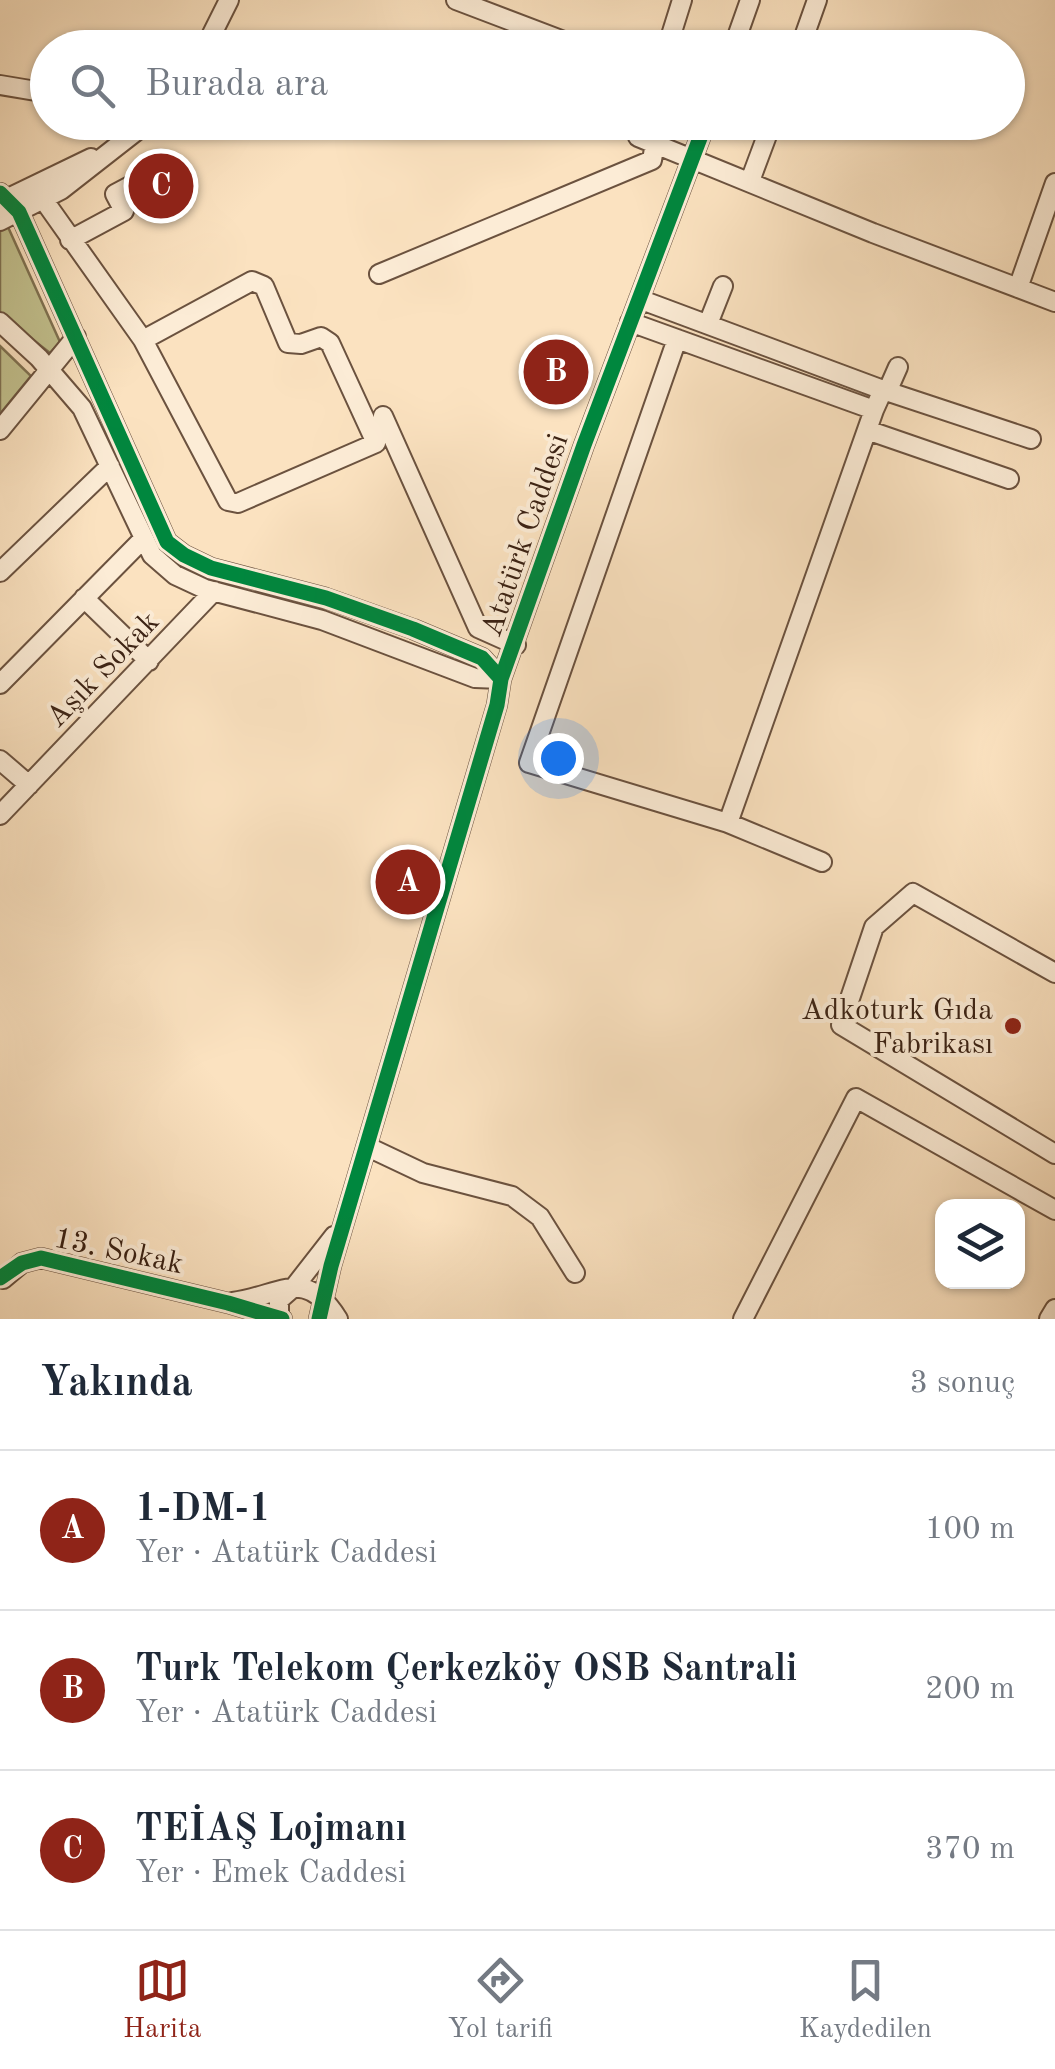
<!DOCTYPE html>
<html lang="tr">
<head>
<meta charset="utf-8">
<style>
	:root { --surface:#fff; --page:#f2f2f3; --text:#1f2937; --muted:#747a83; --line:#e0e1e3; --accent:#8f2418 }
	body { margin:0; font-family:"Old Standard TT",serif; background:var(--page); color:var(--text) }
	.controls { position:absolute; right:30px; bottom:30px; display:grid; overflow:hidden; border-radius:20px; box-shadow:0 2px 8px #0004 }
	.controls button { width:90px; height:90px; display:grid; place-items:center; padding:0; border:0; border-bottom:2px solid var(--line); background:var(--surface); color:var(--text); font:50px sans-serif }
	.you { position:absolute; left:558px; top:758px; width:35px; height:35px; margin:-25px; border:8px solid #fff; border-radius:50%; background:#1a73e8; box-shadow:0 0 0 15px #1a73e833 }
	.badge { display:grid; place-items:center; width:65px; height:65px; border-radius:50%; background:var(--accent); color:#fff; font-size:32px; font-weight:700 }
	.pin { position:absolute; translate:-50% -50%; border:5px solid #fff; box-shadow:0 2px 10px #0006 }
	.list { margin:0; padding:0; list-style:none }
	h2 { display:flex; justify-content:space-between; align-items:center; height:130px; margin:0; padding:0 40px; font-size:42px }
	h2 small { font-size:32px; font-weight:400; color:var(--muted) }
	.list li { display:grid; grid-template-columns:65px 1fr auto; gap:30px; align-items:center; box-sizing:border-box; height:160px; padding:0 40px; border-top:2px solid var(--line) }
	.list b { display:block; font-size:38px; white-space:nowrap }
	.list p { margin:0; font-size:32px; white-space:nowrap; color:var(--muted) }
	.list em { font-size:32px; font-style:normal; color:var(--muted) }
	.icon { flex:none; width:55px; height:55px; fill:none; stroke:currentColor; stroke-width:2; stroke-linecap:round; stroke-linejoin:round }
	.map { position:relative; flex:none; width:1055px; height:1319px; overflow:hidden }
	.search { position:absolute; background:var(--surface); box-shadow:0 2px 8px #0004; left:30px; right:30px; top:30px; height:110px; display:flex; align-items:center; gap:25px; box-sizing:border-box; padding:0 35px; border-radius:55px; color:var(--muted); font-size:38px }
	.sheet { height:610px; background:var(--surface) }
	nav { display:flex; justify-content:space-around; align-items:center; box-sizing:border-box; height:140px; border-top:2px solid var(--line); background:var(--surface); font-size:28px; color:var(--muted) }
	nav a { display:grid; justify-items:center; gap:5px }
	nav .on { color:var(--accent) }
	.map>svg:first-child { display:block }
</style>
</head>
<body>
<div class="map">
<svg width="1055" height="1319" viewBox="0 0 1055 1319">
	<rect width="100%" height="100%" fill="#fbe2c0"/>
	<filter id="stains"><feTurbulence type="fractalNoise" baseFrequency=".002" numOctaves="4"/><feColorMatrix values="0 0 0 0 .2 0 0 0 0 .09 0 0 0 0 .02 0 0 0 .5 -.17"/></filter>
	<radialGradient id="worn" r=".72"><stop offset=".6" stop-color="#630" stop-opacity="0"/><stop offset="1" stop-color="#630" stop-opacity=".3"/></radialGradient>
	<path fill="#c3c28f" stroke="#7f7252" stroke-width="2.5" d="M 8,227 L 60,342 L 50,353 L 0,314 L 0,231 Z
		M 0,346 L 31,376 L 0,414 Z"/>
	<g fill="none" stroke-linecap="round" stroke-linejoin="round">
		<defs>
			<path id="minor" d="M 456,0 L 582,48
				M 205,48 L 229,0
				M 667,48 L 682,0
				M 733,48 L 750,0
				M 800,48 L 817,0
				M 0,85 L 48,93
				M 638,137 L 873,233 L 1055,302
				M 750,181 L 772,122
				M 0,193 L 19,212 L 167,542 L 184,555 L 211,568 L 326,598 L 413,629 L 482,658 L 501,679
				M 43,199 L 143,340 L 252,281 L 264,286 L 288,343 L 301,344 L 321,337 L 330,343 L 376,443 L 238,503 L 228,501 L 143,340
				M 0,202 L 91,158
				M 0,221 L 61,190 L 148,122
				M 70,240 L 124,211 L 115,194 L 162,169
				M 379,274 L 652,160 L 655,143
				M 1018,288 L 1055,183
				M 0,322 L 39,358 L 82,408 L 152,555 L 175,575 L 205,589 L 322,620 L 475,678 L 501,679
				M 630,322 L 874,410 L 883,390 L 639,299
				M 708,324 L 723,286
				M 677,339 L 529,763 L 728,823 L 822,862
				M 883,390 L 1031,439
				M 887,392 L 898,367
				M 383,416 L 478,628 L 516,645
				M 0,430 L 76,337
				M 867,430 L 1009,479
				M 0,572 L 110,466
				M 84,598 L 149,661
				M 0,684 L 144,538
				M 0,760 L 29,785
				M 0,815 L 214,591
				M 728,823 L 874,410
				M 1055,973 L 913,893 L 874,927 L 841,1025 L 1055,1154
				M 368,1147 L 423,1173 L 512,1196 L 540,1217 L 575,1273
				M 3,1279 L 22,1263 L 41,1258 L 228,1303 L 282,1319
				M 233,1302 C 282,1295 305,1266 338,1319
				M 279,1318 L 279,1300 L 295,1286 L 334,1236
				M 319,1319 L 331,1266 L 497,705 L 501,679 L 584,445 L 706,122
				M 743,1319 L 856,1098 L 1055,1210
				M 1049,1319 L 1055,1309"/>
		</defs>
		<use href="#minor" stroke="#6b523f" stroke-width="22"/>
		<use href="#minor" stroke="#fcecd6" stroke-width="18"/>
		<defs>
			<path id="cycleway" d="M 0,193 L 19,212 L 167,542 L 184,555 L 211,568 L 326,598 L 413,629 L 482,658 L 501,679
				M 0,1278 L 22,1263 L 41,1258 L 228,1303 L 282,1319
				M 319,1319 L 331,1266 L 497,705 L 501,679 L 584,445 L 706,122"/>
		</defs>
		<use href="#cycleway" stroke="#fcecd6" stroke-width="21"/>
		<use href="#cycleway" stroke="#00873e" stroke-width="15"/>
	</g>
	<circle fill="#8f2418" stroke="#fcecd6" stroke-width="4" cx="1013" cy="1026" r="10"/>
	<g text-anchor="middle" stroke-width="8" stroke-linejoin="round" paint-order="stroke">
		<g font-size="30" fill="#3b2214" stroke="#fcecd6">
			<text transform="translate(524 535) rotate(-71)" y="10">Atatürk Caddesi</text>
			<text transform="translate(102 669) rotate(-46)" y="10">Aşık Sokak</text>
			<text transform="translate(119 1250) rotate(12)" y="10">13. Sokak</text>
		</g>
		<g font-size="30" fill="#3b2214" stroke="#fcecd6" text-anchor="end">
			<text x="993" y="1019">Adkoturk Gıda<tspan x="993" dy="34">Fabrikası</tspan></text>
		</g>
	</g>
	<rect width="100%" height="100%" filter="url(#stains)"/>
	<rect width="100%" height="100%" fill="url(#worn)"/>
</svg>
<div class="controls">
<button><svg class="icon" aria-label="layers" viewBox="0 0 24 24"><path d="M12 4l9 5-9 5-9-5zM3 14l9 5 9-5"/></svg></button>
</div>
<div class="you"></div>
<div class="pin badge" style="left:408px;top:882px">A</div>
<div class="pin badge" style="left:556px;top:372px">B</div>
<div class="pin badge" style="left:161px;top:186px">C</div>
<div class="search"><svg class="icon" aria-label="search" viewBox="0 0 24 24"><circle cx="10" cy="10" r="6"/><path d="M15 15l6 6"/></svg>Burada ara</div>
</div>
<section class="sheet">
<h2>Yakında<small>3 sonuç</small></h2>
<ul class="list">
<li><span class="badge">A</span><div><b>1-DM-1</b><p>Yer · Atatürk Caddesi</p></div><em>100 m</em></li>
<li><span class="badge">B</span><div><b>Turk Telekom Çerkezköy OSB Santrali</b><p>Yer · Atatürk Caddesi</p></div><em>200 m</em></li>
<li><span class="badge">C</span><div><b>TEİAŞ Lojmanı</b><p>Yer · Emek Caddesi</p></div><em>370 m</em></li>
</ul>
</section>
<nav>
<a class="on"><svg class="icon" aria-label="map" viewBox="0 0 24 24"><path d="M3 6l6-2 6 2 6-2v14l-6 2-6-2-6 2zM9 4v14M15 6v14"/></svg>Harita</a>
<a><svg class="icon" aria-label="directions" viewBox="0 0 24 24"><path d="M12 3l9 9-9 9-9-9zM9 14v-3h6M13 9l2 2-2 2"/></svg>Yol tarifi</a>
<a><svg class="icon" aria-label="saved" viewBox="0 0 24 24"><path d="M7 4h10v16l-5-4-5 4z"/></svg>Kaydedilen</a>
</nav>
</body>
</html>
